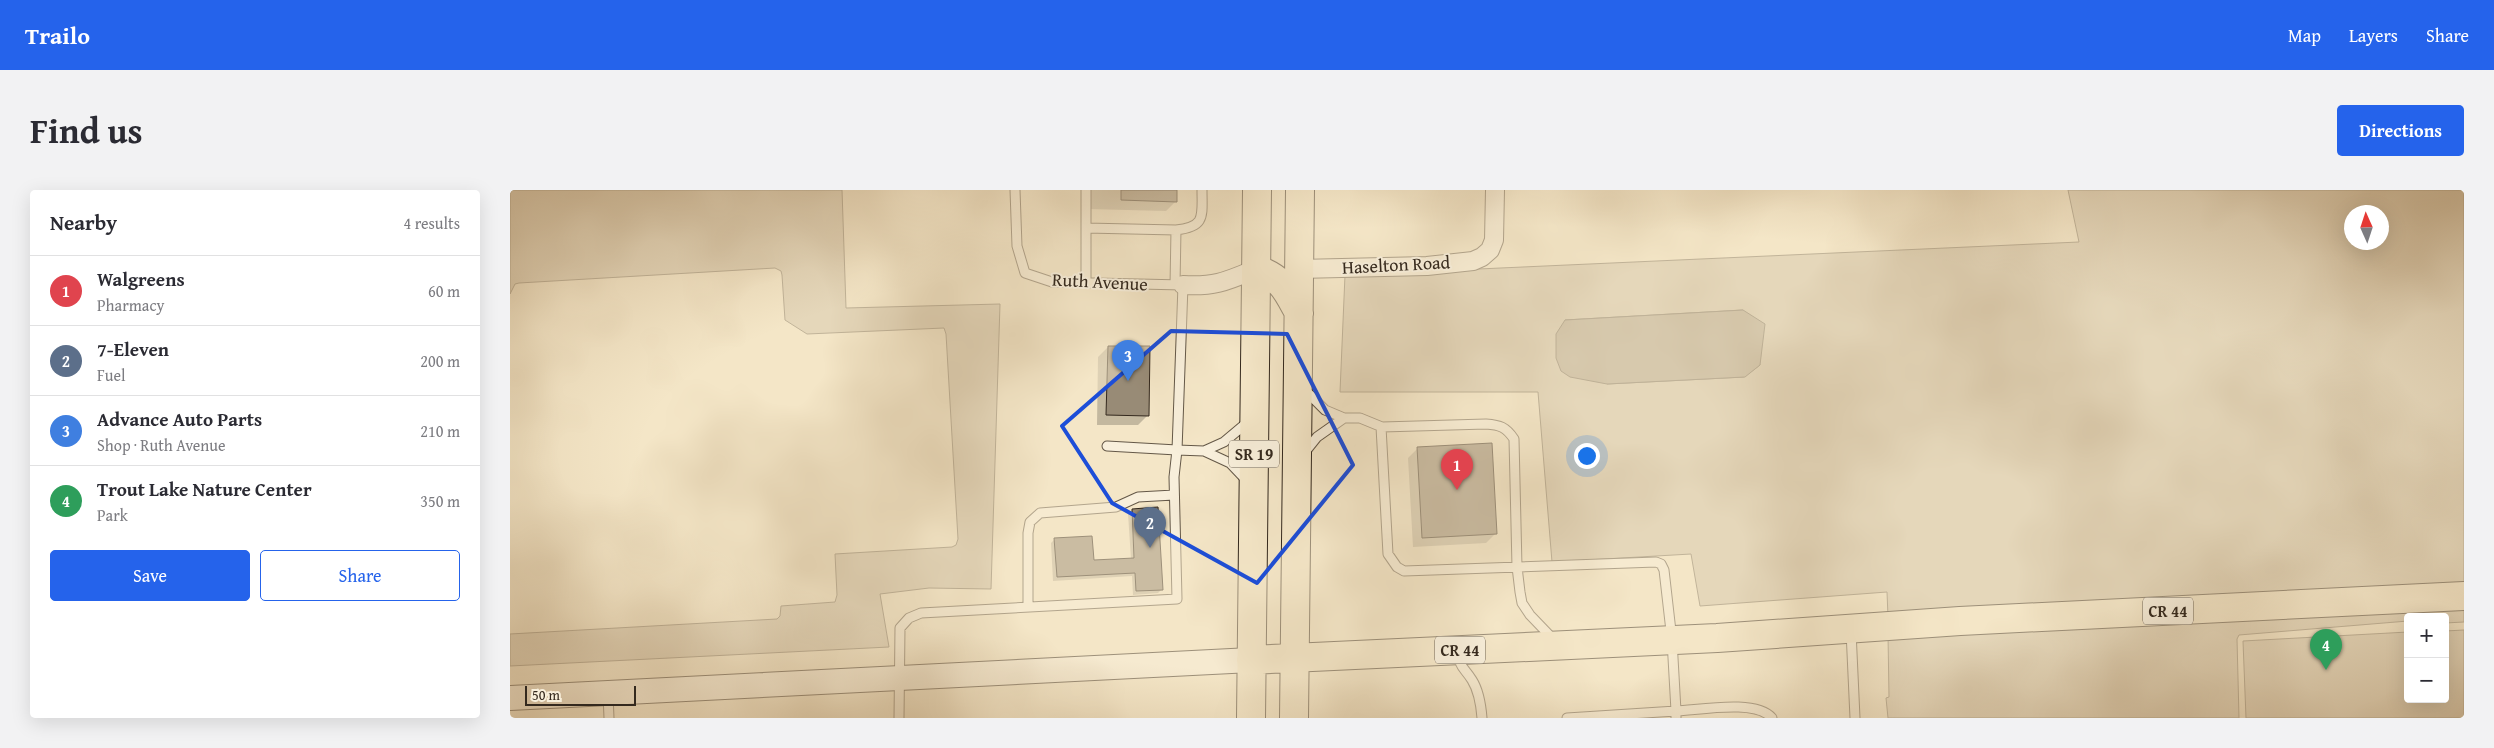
<!DOCTYPE html>
<html lang="en">
<head>
<meta charset="utf-8">
<style>
	:root { --surface:#fff; --page:#f2f2f3; --text:#2b2b33; --muted:#7c7c81; --line:#e1e1e2; --accent:#2563eb }
	body { margin:0; font-family:"Gentium Book Plus",serif; background:var(--page); color:var(--text) }
	.controls { position:absolute; right:15px; bottom:15px; display:grid; overflow:hidden; border-radius:5px; box-shadow:0 5px 20px #0002 }
	.controls button { width:45px; height:45px; display:grid; place-items:center; padding:0; border:0; border-bottom:1px solid var(--line); background:var(--surface); color:var(--text); font:25px sans-serif }
	.compass { position:absolute; left:1834px; top:15px; width:45px; height:45px; border-radius:50%; background:var(--surface); box-shadow:0 5px 20px #0002; rotate:357deg }
	.scale { position:absolute; left:15px; bottom:12px; width:111px; box-sizing:border-box; padding-left:5px; border:2px solid #34291e; border-top:0; font-size:14px; line-height:18px; white-space:nowrap; color:#34291e; -webkit-text-stroke:4px #f8efdb; paint-order:stroke }
	.you { position:absolute; left:1076px; top:265px; width:18px; height:18px; margin:-12px; border:4px solid #fff; border-radius:50%; background:#1a73e8; box-shadow:0 0 0 8px #1a73e833 }
	.badge { display:grid; place-items:center; width:32px; height:32px; border-radius:50%; background:var(--accent); color:#fff; font-size:16px; font-weight:700 }
	.pin { position:absolute; translate:-50% -41px; filter:drop-shadow(0 1px 2px #0008) }
	.pin::after { content:''; position:absolute; top:26px; width:18px; height:15px; background:inherit; clip-path:polygon(0 0,100% 0,50% 100%) }
	.list { margin:0; padding:0; list-style:none }
	h2 { display:flex; justify-content:space-between; align-items:center; height:65px; margin:0; padding:0 20px; font-size:21px }
	h2 small { font-size:16px; font-weight:400; color:var(--muted) }
	.list li { display:grid; grid-template-columns:32px 1fr auto; gap:15px; align-items:center; box-sizing:border-box; height:70px; padding:0 20px; border-top:1px solid var(--line) }
	.list b { display:block; font-size:19px; white-space:nowrap }
	.list p { margin:0; font-size:16px; white-space:nowrap; color:var(--muted) }
	.list em { font-size:16px; font-style:normal; color:var(--muted) }
	.actions { display:flex; gap:10px; padding:15px 20px }
	.actions a { flex:1; padding:11px 0; border:1px solid var(--accent); border-radius:5px; text-align:center; font-size:18px; color:var(--accent) }
	.actions .main { background:var(--accent); color:#fff }
	.map { position:relative; flex:none; width:1954px; height:528px; overflow:hidden; border-radius:5px }
	header { display:flex; align-items:center; gap:30px; box-sizing:border-box; height:70px; padding:0 25px; background:var(--accent); color:#fff }
	header strong { font-size:24px }
	nav { display:flex; gap:28px; margin-inline-start:auto; font-size:18px }
	.intro { display:flex; align-items:center; justify-content:space-between; box-sizing:border-box; height:120px; padding:0 30px }
	h1 { margin:0; font-size:35px }
	.button { padding:12px 22px; border-radius:5px; background:var(--accent); color:#fff; font-size:18px; font-weight:700 }
	main { display:flex; gap:30px; padding:0 30px }
	aside { flex:1; background:var(--surface); border-radius:5px; box-shadow:0 5px 20px #0002 }
	.map>svg:first-child { display:block }
</style>
</head>
<body>
<header>
<strong>Trailo</strong>
<nav><a>Map</a><a>Layers</a><a>Share</a></nav>
</header>
<div class="intro"><h1>Find us</h1><a class="button">Directions</a></div>
<main>
<aside>
<h2>Nearby<small>4 results</small></h2>
<ul class="list">
<li><span class="badge" style="background:#e0444e">1</span><div><b>Walgreens</b><p>Pharmacy</p></div><em>60 m</em></li>
<li><span class="badge" style="background:#5c6f8a">2</span><div><b>7-Eleven</b><p>Fuel</p></div><em>200 m</em></li>
<li><span class="badge" style="background:#3f7fe0">3</span><div><b>Advance Auto Parts</b><p>Shop · Ruth Avenue</p></div><em>210 m</em></li>
<li><span class="badge" style="background:#2e9e5b">4</span><div><b>Trout Lake Nature Center</b><p>Park</p></div><em>350 m</em></li>
</ul>
<div class="actions"><a class="main">Save</a><a>Share</a></div>
</aside>
<div class="map">
<svg width="1954" height="528" viewBox="0 0 1954 528">
	<rect width="100%" height="100%" fill="#f4e6c7"/>
	<filter id="stains"><feTurbulence type="fractalNoise" baseFrequency=".004" numOctaves="4"/><feColorMatrix values="0 0 0 0 .2 0 0 0 0 .09 0 0 0 0 .02 0 0 0 .5 -.17"/></filter>
	<radialGradient id="worn" r=".72"><stop offset=".6" stop-color="#630" stop-opacity="0"/><stop offset="1" stop-color="#630" stop-opacity=".3"/></radialGradient>
	<path fill="#d3c6aa" stroke="#847864" fill-rule="evenodd" d="M 2,0 L 332,0 L 336,118 L 490,114 L 481,399 L 419,398 L 370,404 L 379,457 L 0,476 L 0,444 L 267,429 L 270,426 L 271,416 L 325,412 L 327,405 L 325,364 L 442,357 L 446,355 L 448,349 L 436,144 L 434,138 L 297,144 L 275,130 L 272,85 L 271,81 L 265,78 L 9,93 L 5,94 L 0,104 L 0,4 Z
		M 1558,0 L 1954,0 L 1954,397 L 1378,427 L 1377,402 L 1190,416 L 1181,364 L 1042,372 L 1028,202 L 830,202 L 835,85 L 1569,52 ZM 1842,22 L 1872,22 L 1872,52 L 1842,52 ZM 1233,120 L 1250,175 L 1234,187 L 1097,194 L 1055,130 Z
		M 1954,414 L 1954,432 L 1935,433 L 1935,427 L 1898,427 L 1898,431 L 1729,445 L 1727,449 L 1729,528 L 1378,528 L 1376,508 L 1379,507 L 1378,445 Z
		M 1954,440 L 1954,528 L 1736,528 L 1733,451 L 1898,442 L 1898,509 L 1935,509 L 1935,441 Z"/>
	<path fill="#b3a68e" stroke="#807461" d="M 1233,120 L 1255,134 L 1250,175 L 1235,187 L 1097,194 L 1060,187 L 1051,181 L 1046,168 L 1046,144 L 1055,130 Z"/>
	<path fill="#0003" d="M 579,0 L 666,0 L 666,11 L 656,21 L 578,19 Z
		M 598,157 L 638,225 L 628,235 L 587,235 L 588,167 Z
		M 907,259 L 986,343 L 976,353 L 903,357 L 898,268 Z
		M 622,320 L 652,399 L 648,403 L 623,405 L 622,386 L 543,391 L 541,353 L 545,349 L 582,371 L 621,369 L 618,324 Z"/>
	<path fill="#988b76" stroke="#34291e" d="M 611,0 L 667,0 L 667,12 L 611,10 Z
		M 598,156 L 640,156 L 639,226 L 596,225 Z
		M 982,253 L 987,344 L 912,348 L 907,257 Z
		M 648,317 L 653,400 L 626,401 L 625,383 L 547,387 L 544,348 L 582,346 L 584,370 L 624,368 L 622,319 Z"/>
	<g fill="none" stroke-linecap="round" stroke-linejoin="round">
		<defs>
			<path id="lane" d="M 505,0 L 507,56 L 515,83 L 542,92 L 673,95 L 667,260 L 694,261
				M 576,38 L 666,40 L 665,95
				M 666,40 C 696,37 692,26 692,0
				M 576,93 L 576,0
				M 834,228 L 850,228 L 872,237 L 976,234 C 990,235 996,237 1004,249 L 1007,377 L 1010,402 L 1012,413 L 1020,425 L 1044,450
				M 871,237 L 878,364 L 887,377 L 894,381 L 1146,372 L 1151,374 L 1154,380 L 1162,450 L 1166,521 L 1057,528
				M 795,262 L 807,247 L 834,228 L 815,220 L 795,200
				M 738,292 L 720,273 L 694,261 L 714,252 L 739,231
				M 518,417 L 518,343 L 520,332 L 530,323 L 606,317 L 628,307 L 664,305
				M 1341,441 L 1345,528
				M 949,462 C 949,478 954,477 962,490 C 969,501 971,515 972,528
				M 98,504 L 99,528
				M 389,528 L 390,438 L 399,428 L 411,423 L 667,409 L 664,287 L 667,260 L 597,256
				M 1166,528 L 1166,521 C 1190,520 1246,509 1262,528"/>
			<path id="street" d="M 789,79 L 917,76 L 963,71 L 972,67 L 980,60 L 984,50 L 985,0
				M 673,95 C 705,97 717,91 746,79"/>
			<path id="secondary" d="M 0,508 L 741,470"/>
			<path id="primary" d="M 746,79 C 773,89 776,99 789,123
				M 741,470 L 1207,448 L 1450,431 L 1954,406
				M 741,528 L 747,0
				M 784,528 L 790,0"/>
		</defs>
		<use href="#lane" stroke="#645848" stroke-width="11"/>
		<use href="#street" stroke="#645848" stroke-width="20"/>
		<use href="#secondary" stroke="#34291e" stroke-width="26"/>
		<use href="#primary" stroke="#34291e" stroke-width="30"/>
		<use href="#lane" stroke="#f8efdb" stroke-width="9"/>
		<use href="#street" stroke="#f8efdb" stroke-width="18"/>
		<use href="#secondary" stroke="#f8efdb" stroke-width="24"/>
		<use href="#primary" stroke="#f4e6c7" stroke-width="28"/>
	</g>
	<path d="M0 0H1954V528H0ZM 661,141 L 777,144 L 843,275 L 747,393 L 602,313 L 552,236 Z" fill="#f4e6c7" fill-opacity=".55" fill-rule="evenodd"/>
	<path fill="none" stroke="#1d4ed8" stroke-width="4" stroke-linejoin="round" d="M 661,141 L 777,144 L 843,275 L 747,393 L 602,313 L 552,236 Z"/>
	<g text-anchor="middle" stroke-width="4" stroke-linejoin="round" paint-order="stroke">
		<g fill="#f8efdb" stroke="#6f6457" stroke-width="1">
			<rect x="719" y="250.5" width="50" height="27" rx="4"/>
			<rect x="1633" y="407.5" width="50" height="27" rx="4"/>
			<rect x="925" y="446.5" width="50" height="27" rx="4"/>
		</g>
		<g font-size="16" font-weight="bold" fill="#34291e">
			<text x="744" y="270">SR 19</text>
			<text x="1658" y="427">CR 44</text>
			<text x="950" y="466">CR 44</text>
		</g>
		<g font-size="18" fill="#34291e" stroke="#f8efdb">
			<text transform="translate(886 75) rotate(-3)" y="6">Haselton Road</text>
			<text transform="translate(590 92) rotate(3)" y="6">Ruth Avenue</text>
		</g>
	</g>
	<rect width="100%" height="100%" filter="url(#stains)"/>
	<rect width="100%" height="100%" fill="url(#worn)"/>
</svg>
<div class="controls">
<button>+</button>
<button>−</button>
</div>
<svg class="compass" viewBox="-18 -18 36 36"><path d="M0-13l5 13h-10z" fill="#e53935"/><path d="M0 13l5-13h-10z" fill="#7c7c81"/></svg>
<div class="scale">50 m</div>
<div class="you"></div>
<div class="pin badge" style="left:947px;top:300px;background:#e0444e">1</div>
<div class="pin badge" style="left:640px;top:358px;background:#5c6f8a">2</div>
<div class="pin badge" style="left:618px;top:191px;background:#3f7fe0">3</div>
<div class="pin badge" style="left:1816px;top:480px;background:#2e9e5b">4</div>
</div>
</main>
</body>
</html>
